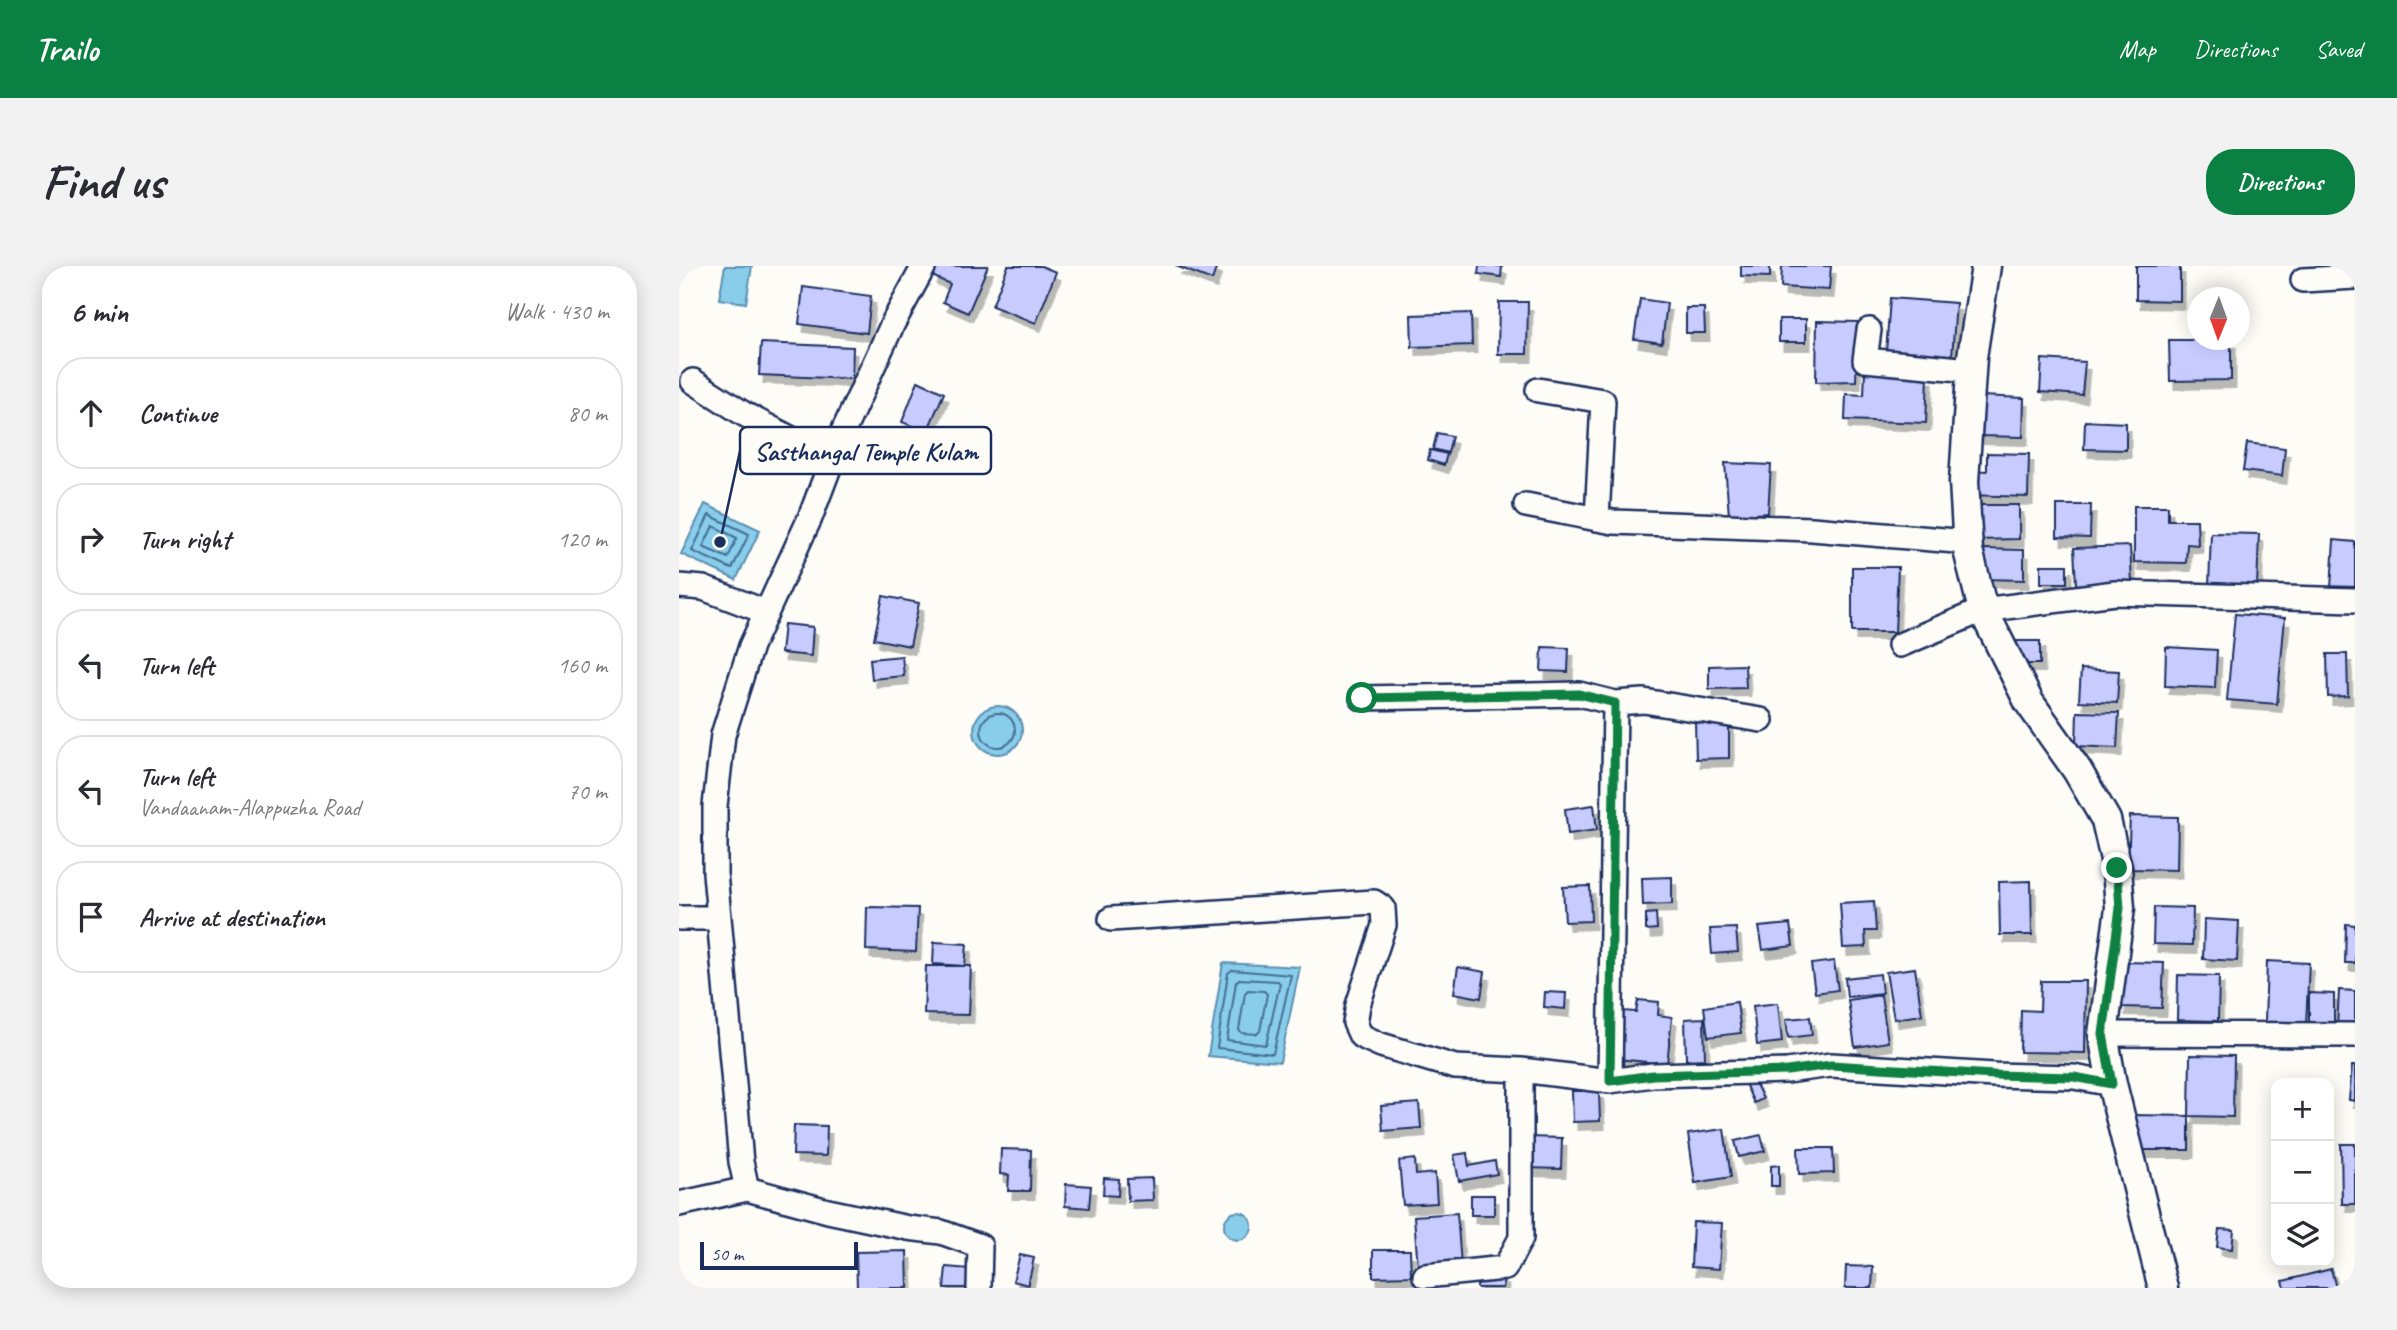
<!DOCTYPE html>
<html lang="en">
<head>
<meta charset="utf-8">
<style>
	:root { --surface:#fff; --page:#f2f2f3; --text:#2b2b33; --muted:#7c7c81; --line:#e1e1e2; --accent:#0b8043 }
	body { margin:0; font-family:Caveat,sans-serif; background:var(--page); color:var(--text) }
	.controls { position:absolute; right:21px; bottom:21px; display:grid; overflow:hidden; border-radius:14px; box-shadow:0 4px 18px #0003 }
	.controls button { width:63px; height:63px; display:grid; place-items:center; padding:0; border:0; border-bottom:2px solid var(--line); background:var(--surface); color:var(--text); font:35px sans-serif }
	.compass { position:absolute; left:1508px; top:21px; width:63px; height:63px; border-radius:50%; background:var(--surface); box-shadow:0 4px 18px #0003; rotate:181deg }
	.scale { position:absolute; left:21px; bottom:18px; width:158px; box-sizing:border-box; padding-left:7px; border:4px solid #1b2f5e; border-top:0; font-size:19px; line-height:24px; white-space:nowrap; color:#1b2f5e; -webkit-text-stroke:5px #fdfcf7; paint-order:stroke }
	.stop { position:absolute; width:21px; height:21px; margin:-16px; border:5px solid #0b8043; border-radius:50%; background:#fff }
	.stop.end { background:#0b8043; border-color:#fff; box-shadow:0 2px 7px #0008 }
	.list { margin:0; padding:0; list-style:none }
	h2 { display:flex; justify-content:space-between; align-items:center; height:91px; margin:0; padding:0 28px; font-size:30px }
	h2 small { font-size:23px; font-weight:400; color:var(--muted) }
	.list li { display:grid; grid-template-columns:46px 1fr auto; gap:21px; align-items:center; box-sizing:border-box; height:112px; margin:0 14px 14px; padding:0 14px; border:2px solid var(--line); border-radius:28px }
	.list b { display:block; font-size:26px; white-space:nowrap }
	.list p { margin:0; font-size:23px; white-space:nowrap; color:var(--muted) }
	.list em { font-size:23px; font-style:normal; color:var(--muted) }
	.icon { flex:none; width:38px; height:38px; fill:none; stroke:currentColor; stroke-width:2; stroke-linecap:round; stroke-linejoin:round }
	.map { position:relative; flex:none; width:1676px; height:1022px; overflow:hidden; border-radius:28px }
	header { display:flex; align-items:center; gap:42px; box-sizing:border-box; height:98px; padding:0 35px; background:var(--accent); color:#fff }
	header strong { font-size:33px }
	nav { display:flex; gap:38px; margin-inline-start:auto; font-size:24px }
	.intro { display:flex; align-items:center; justify-content:space-between; box-sizing:border-box; height:168px; padding:0 42px }
	h1 { margin:0; font-size:49px }
	.button { padding:18px 32px; border-radius:28px; background:var(--accent); color:#fff; font-size:24px; font-weight:700 }
	main { display:flex; gap:42px; padding:0 42px }
	aside { flex:1; background:var(--surface); border-radius:28px; box-shadow:0 4px 18px #0003 }
	.map>svg:first-child { display:block }
</style>
</head>
<body>
<header>
<strong>Trailo</strong>
<nav><a>Map</a><a>Directions</a><a>Saved</a></nav>
</header>
<div class="intro"><h1>Find us</h1><a class="button">Directions</a></div>
<main>
<aside>
<h2>6 min<small>Walk · 430 m</small></h2>
<ul class="list">
<li><svg class="icon" aria-label="ahead" viewBox="0 0 24 24"><path d="M12 20V5M6 11l6-6 6 6"/></svg><div><b>Continue</b></div><em>80 m</em></li>
<li><svg class="icon" aria-label="right" viewBox="0 0 24 24"><path d="M7 20v-9h11M14 6l5 5-5 5"/></svg><div><b>Turn right</b></div><em>120 m</em></li>
<li><svg class="icon" aria-label="left" viewBox="0 0 24 24"><path d="M17 20v-9H6M10 6l-5 5 5 5"/></svg><div><b>Turn left</b></div><em>160 m</em></li>
<li><svg class="icon" aria-label="left" viewBox="0 0 24 24"><path d="M17 20v-9H6M10 6l-5 5 5 5"/></svg><div><b>Turn left</b><p>Vandaanam-Alappuzha Road</p></div><em>70 m</em></li>
<li><svg class="icon" aria-label="arrive" viewBox="0 0 24 24"><path d="M6 21V4h12l-3 4 3 4H6"/></svg><div><b>Arrive at destination</b></div></li>
</ul>
</aside>
<div class="map">
<svg width="1676" height="1022" viewBox="0 0 1676 1022">
	<defs>
		<filter id="shadow"><feDropShadow dx="4.5" dy="8" stdDeviation="0" flood-color="#0004"/></filter>
	</defs>
	<rect width="100%" height="100%" fill="#fdfcf7"/>
	<filter id="ink" filterUnits="userSpaceOnUse"><feTurbulence type="fractalNoise" baseFrequency=".0143" numOctaves="2"/><feDisplacementMap in="SourceGraphic" scale="14" xChannelSelector="R" yChannelSelector="G"/><feConvolveMatrix kernelMatrix="1 2 1 2 8 2 1 2 1" color-interpolation-filters="sRGB"/></filter>
	<g filter="url(#ink)">
		<path fill="#88cde9" stroke="#5c8eb1" stroke-width="2" d="M 46,0 L 73,0 L 67,37 L 40,33 Z
			M 26,238 L 81,264 L 57,314 L 2,288 Z
			M295 464a24 24 0 1 1 48 0a24 24 0 1 1-48 0Z
			M 544,697 L 621,701 L 601,796 L 529,790 Z
			M545 960a14 14 0 1 1 28 0a14 14 0 1 1-28 0Z"/>
		<g fill="none" stroke-linecap="round" stroke-linejoin="round">
			<path stroke="#476e96" stroke-width="2" d="M 30,249 L 70,268 L 53,303 L 13,285 Z
				M 34,260 L 58,272 L 49,292 L 24,281 Z
				M302 464a17 17 0 1 1 34 0a17 17 0 1 1-34 0Z
				M 553,704 L 612,709 L 594,788 L 538,782 L 549,707 Z
				M 560,713 L 598,715 L 601,717 L 587,779 L 548,774 L 557,716 Z
				M 569,724 L 585,725 L 588,728 L 581,765 L 578,768 L 563,767 L 560,764 L 566,727 Z"/>
		</g>
		<path fill="#c7cbfe" stroke="#1b2f5e" stroke-width="2" filter="url(#shadow)" d="M 257,0 L 309,0 L 289,47 L 264,36 L 271,18 L 253,10 Z
			M 329,0 L 362,0 L 377,6 L 357,57 L 313,40 Z
			M 497,0 L 538,0 L 533,14 Z
			M 800,0 L 823,0 L 822,11 L 799,8 Z
			M 1062,0 L 1091,0 L 1091,11 L 1062,10 Z
			M 1103,0 L 1152,0 L 1150,24 L 1102,21 Z
			M 1457,0 L 1501,0 L 1501,35 L 1457,34 Z
			M 124,21 L 192,30 L 188,67 L 120,58 Z
			M 1211,32 L 1277,37 L 1273,91 L 1207,87 Z
			M 961,33 L 988,37 L 983,77 L 955,73 Z
			M 820,36 L 849,36 L 848,88 L 819,88 Z
			M 1007,42 L 1025,42 L 1026,67 L 1007,67 Z
			M 792,47 L 793,79 L 733,81 L 732,49 Z
			M 1100,53 L 1127,53 L 1127,76 L 1100,76 Z
			M 1138,55 L 1179,56 L 1177,115 L 1137,116 Z
			M 1490,74 L 1552,74 L 1552,114 L 1491,115 Z
			M 82,77 L 174,81 L 173,113 L 80,109 Z
			M 1363,93 L 1406,96 L 1403,129 L 1361,126 Z
			M 1186,105 L 1249,110 L 1247,157 L 1166,154 L 1167,128 L 1185,129 Z
			M 239,115 L 265,127 L 248,166 L 223,156 Z
			M 1301,130 L 1345,132 L 1344,171 L 1299,170 Z
			M 1406,155 L 1447,157 L 1447,184 L 1405,183 Z
			M 758,167 L 773,170 L 769,187 L 754,183 Z
			M 1568,177 L 1606,182 L 1603,210 L 1564,205 Z
			M 751,184 L 768,188 L 765,199 L 749,194 Z
			M 1308,187 L 1350,188 L 1349,231 L 1289,229 L 1290,204 L 1308,205 Z
			M 1046,197 L 1092,199 L 1089,247 L 1050,250 Z
			M 1296,239 L 1340,239 L 1340,273 L 1296,274 Z
			M 1378,239 L 1412,239 L 1411,272 L 1378,271 Z
			M 1455,240 L 1489,240 L 1489,254 L 1518,254 L 1519,279 L 1508,278 L 1507,297 L 1455,296 Z
			M 1532,267 L 1580,268 L 1578,322 L 1530,320 Z
			M 1655,274 L 1676,276 L 1676,323 L 1652,322 Z
			M 1451,280 L 1453,317 L 1397,319 L 1395,282 Z
			M 1305,283 L 1345,284 L 1345,314 L 1304,313 Z
			M 1362,299 L 1388,299 L 1388,317 L 1362,317 Z
			M 1173,301 L 1219,301 L 1216,366 L 1173,366 Z
			M 204,330 L 240,337 L 231,380 L 195,373 Z
			M 1556,348 L 1606,352 L 1598,438 L 1548,434 Z
			M 105,358 L 134,361 L 132,390 L 102,387 Z
			M 1334,375 L 1361,375 L 1361,398 L 1334,398 Z
			M 863,381 L 890,382 L 889,406 L 862,405 Z
			M 1487,381 L 1538,384 L 1536,422 L 1486,420 Z
			M 1648,388 L 1668,388 L 1669,430 L 1649,431 Z
			M 223,390 L 225,410 L 193,413 L 191,393 Z
			M 1066,399 L 1067,422 L 1030,423 L 1030,400 Z
			M 1402,403 L 1440,405 L 1438,437 L 1400,435 Z
			M 1398,446 L 1440,447 L 1438,482 L 1397,480 Z
			M 1050,455 L 1050,492 L 1017,493 L 1016,456 Z
			M 915,539 L 918,564 L 889,568 L 886,543 Z
			M 1451,550 L 1499,551 L 1498,604 L 1449,603 Z
			M 993,611 L 993,638 L 964,639 L 963,612 Z
			M 1352,615 L 1353,669 L 1321,669 L 1320,616 Z
			M 911,620 L 912,655 L 886,656 L 884,621 Z
			M 1195,635 L 1197,665 L 1186,665 L 1187,681 L 1164,682 L 1161,637 Z
			M 188,641 L 239,642 L 237,686 L 187,684 Z
			M 1475,641 L 1514,642 L 1513,679 L 1474,678 Z
			M 977,647 L 978,663 L 967,664 L 967,648 Z
			M 1525,653 L 1560,655 L 1558,695 L 1524,693 Z
			M 1111,658 L 1114,680 L 1084,684 L 1080,661 Z
			M 1667,658 L 1676,659 L 1676,697 L 1666,697 Z
			M 1057,662 L 1059,686 L 1033,688 L 1031,663 Z
			M 255,676 L 288,678 L 286,700 L 254,698 Z
			M 1155,695 L 1159,724 L 1136,727 L 1132,698 Z
			M 1588,695 L 1630,697 L 1627,758 L 1586,756 Z
			M 1444,696 L 1485,697 L 1483,742 L 1442,741 Z
			M 247,700 L 292,700 L 290,749 L 245,748 Z
			M 779,701 L 806,706 L 802,732 L 775,727 Z
			M 1236,702 L 1243,749 L 1215,753 L 1207,706 Z
			M 1201,708 L 1203,727 L 1168,731 L 1166,712 Z
			M 1499,709 L 1540,710 L 1539,755 L 1498,754 Z
			M 1362,715 L 1407,715 L 1406,787 L 1341,786 L 1342,744 L 1361,745 Z
			M 1660,724 L 1676,725 L 1676,763 L 1658,762 Z
			M 866,726 L 887,727 L 886,743 L 865,741 Z
			M 1630,727 L 1655,728 L 1655,759 L 1630,759 Z
			M 1202,729 L 1209,776 L 1176,781 L 1169,734 Z
			M 959,734 L 980,736 L 979,749 L 993,751 L 988,798 L 938,793 L 943,745 L 957,746 Z
			M 1058,736 L 1062,767 L 1029,771 L 1025,741 Z
			M 1099,737 L 1103,776 L 1078,779 L 1074,740 Z
			M 1131,751 L 1133,769 L 1109,772 L 1107,753 Z
			M 1025,752 L 1026,793 L 1007,794 L 1006,753 Z
			M 1511,789 L 1555,790 L 1554,851 L 1510,850 Z
			M 1673,800 L 1676,800 L 1676,835 L 1670,834 Z
			M 1076,816 L 1084,833 L 1075,837 L 1067,820 Z
			M 893,825 L 920,825 L 921,855 L 894,856 Z
			M 740,837 L 742,862 L 704,865 L 702,840 Z
			M 1454,849 L 1510,850 L 1510,884 L 1454,884 Z
			M 115,859 L 148,860 L 147,890 L 114,889 Z
			M 1045,863 L 1052,911 L 1016,917 L 1009,868 Z
			M 1082,869 L 1086,885 L 1060,891 L 1056,875 Z
			M 849,871 L 883,872 L 882,903 L 848,902 Z
			M 1662,878 L 1676,878 L 1676,938 L 1663,938 Z
			M 1119,882 L 1154,882 L 1155,907 L 1120,908 Z
			M 322,883 L 352,884 L 351,925 L 329,925 L 330,909 L 321,908 Z
			M 788,887 L 790,900 L 816,895 L 818,908 L 780,915 L 775,889 Z
			M 736,893 L 737,909 L 756,907 L 758,937 L 724,939 L 720,895 Z
			M 1100,899 L 1100,920 L 1092,920 L 1092,900 Z
			M 425,912 L 440,913 L 439,930 L 424,929 Z
			M 473,912 L 474,934 L 449,935 L 448,913 Z
			M 387,918 L 412,920 L 410,942 L 386,940 Z
			M 792,929 L 815,929 L 815,949 L 792,949 Z
			M 778,947 L 782,999 L 739,1003 L 735,950 Z
			M 1014,956 L 1043,957 L 1040,1003 L 1012,1001 Z
			M 1540,963 L 1555,964 L 1553,983 L 1538,981 Z
			M 694,984 L 731,984 L 732,1010 L 694,1011 Z
			M 228,985 L 229,1022 L 178,1022 L 177,986 Z
			M 341,989 L 355,992 L 349,1019 L 334,1015 Z
			M 1167,1000 L 1194,1001 L 1193,1022 L 1166,1022 Z
			M 267,1001 L 290,1003 L 289,1022 L 265,1022 Z
			M 1652,1003 L 1657,1022 L 1606,1022 L 1604,1015 Z
			M 798,1010 L 825,1011 L 824,1022 L 798,1022 Z"/>
		<g fill="none" stroke-linecap="round" stroke-linejoin="round">
			<defs>
				<path id="minor" d="M 1624,14 L 1676,11
					M 1190,64 L 1186,94 L 1292,104
					M 14,115 L 65,148 L 153,194
					M 859,124 L 924,135 L 918,253
					M 847,239 L 934,256 L 1133,263 L 1289,276
					M 0,320 L 24,322 L 87,346
					M 1221,379 L 1304,344 L 1436,327 L 1676,334
					M 683,432 L 900,428 L 936,437 L 965,435 L 1082,454
					M 0,652 L 40,652
					M 432,653 L 695,636 L 704,642 L 705,659 L 679,739 L 676,757 L 682,770 L 702,779 L 776,801 L 842,804 L 931,815 L 974,809 L 1108,805 L 1152,799 L 1315,809 L 1395,811 L 1433,818
					M 1424,768 L 1676,769
					M 931,815 L 936,437
					M 68,923 L 62,896 L 36,607 L 36,540 L 44,469 L 72,380 L 131,252 L 162,170 L 214,57 L 245,0
					M 0,938 L 68,923 L 149,945 L 229,962 L 262,966 L 301,980 L 300,1022
					M 746,1010 L 826,1002 L 842,972 L 842,804"/>
				<path id="major" d="M 1307,0 L 1293,91 L 1285,215 L 1289,284 L 1304,344 L 1350,436 L 1398,504 L 1427,554 L 1438,602 L 1441,642 L 1424,768 L 1433,818 L 1484,1022"/>
			</defs>
			<use href="#minor" stroke="#1b2f5e" stroke-width="28"/>
			<use href="#major" stroke="#1b2f5e" stroke-width="33"/>
			<use href="#minor" stroke="#fdfcf7" stroke-width="23"/>
			<use href="#major" stroke="#fdfcf7" stroke-width="28"/>
		</g>
	</g>
	<g fill="none" stroke-linecap="round" stroke-linejoin="round" filter="url(#ink)">
		<path stroke="#0b8043" stroke-width="9" d="M 683,432 L 900,428 L 936,437 L 931,815 L 974,809 L 1108,805 L 1152,799 L 1315,809 L 1395,811 L 1433,818 L 1424,768 L 1441,642 L 1438,602"/>
	</g>
	<path fill="none" stroke="#1b2f5e" stroke-width="2.5" d="M41 276L61 185"/>
	<circle fill="#1b2f5e" stroke="#fdfcf7" stroke-width="2.5" cx="41" cy="276" r="7"/>
	<rect fill="#fdfcf7" stroke="#1b2f5e" stroke-width="2.5" x="61" y="161" width="251" height="47" rx="7"/>
	<g font-size="26" text-anchor="middle" font-weight="bold" fill="#1b2f5e">
		<text x="187" y="194">Sasthangal Temple Kulam</text>
	</g>
</svg>
<div class="controls">
<button>+</button>
<button>−</button>
<button><svg class="icon" aria-label="layers" viewBox="0 0 24 24"><path d="M12 4l9 5-9 5-9-5zM3 14l9 5 9-5"/></svg></button>
</div>
<svg class="compass" viewBox="-18 -18 36 36"><path d="M0-13l5 13h-10z" fill="#e53935"/><path d="M0 13l5-13h-10z" fill="#7c7c81"/></svg>
<div class="scale">50 m</div>
<div class="stop" style="left:683px;top:432px"></div>
<div class="stop end" style="left:1438px;top:602px"></div>
</div>
</main>
</body>
</html>
